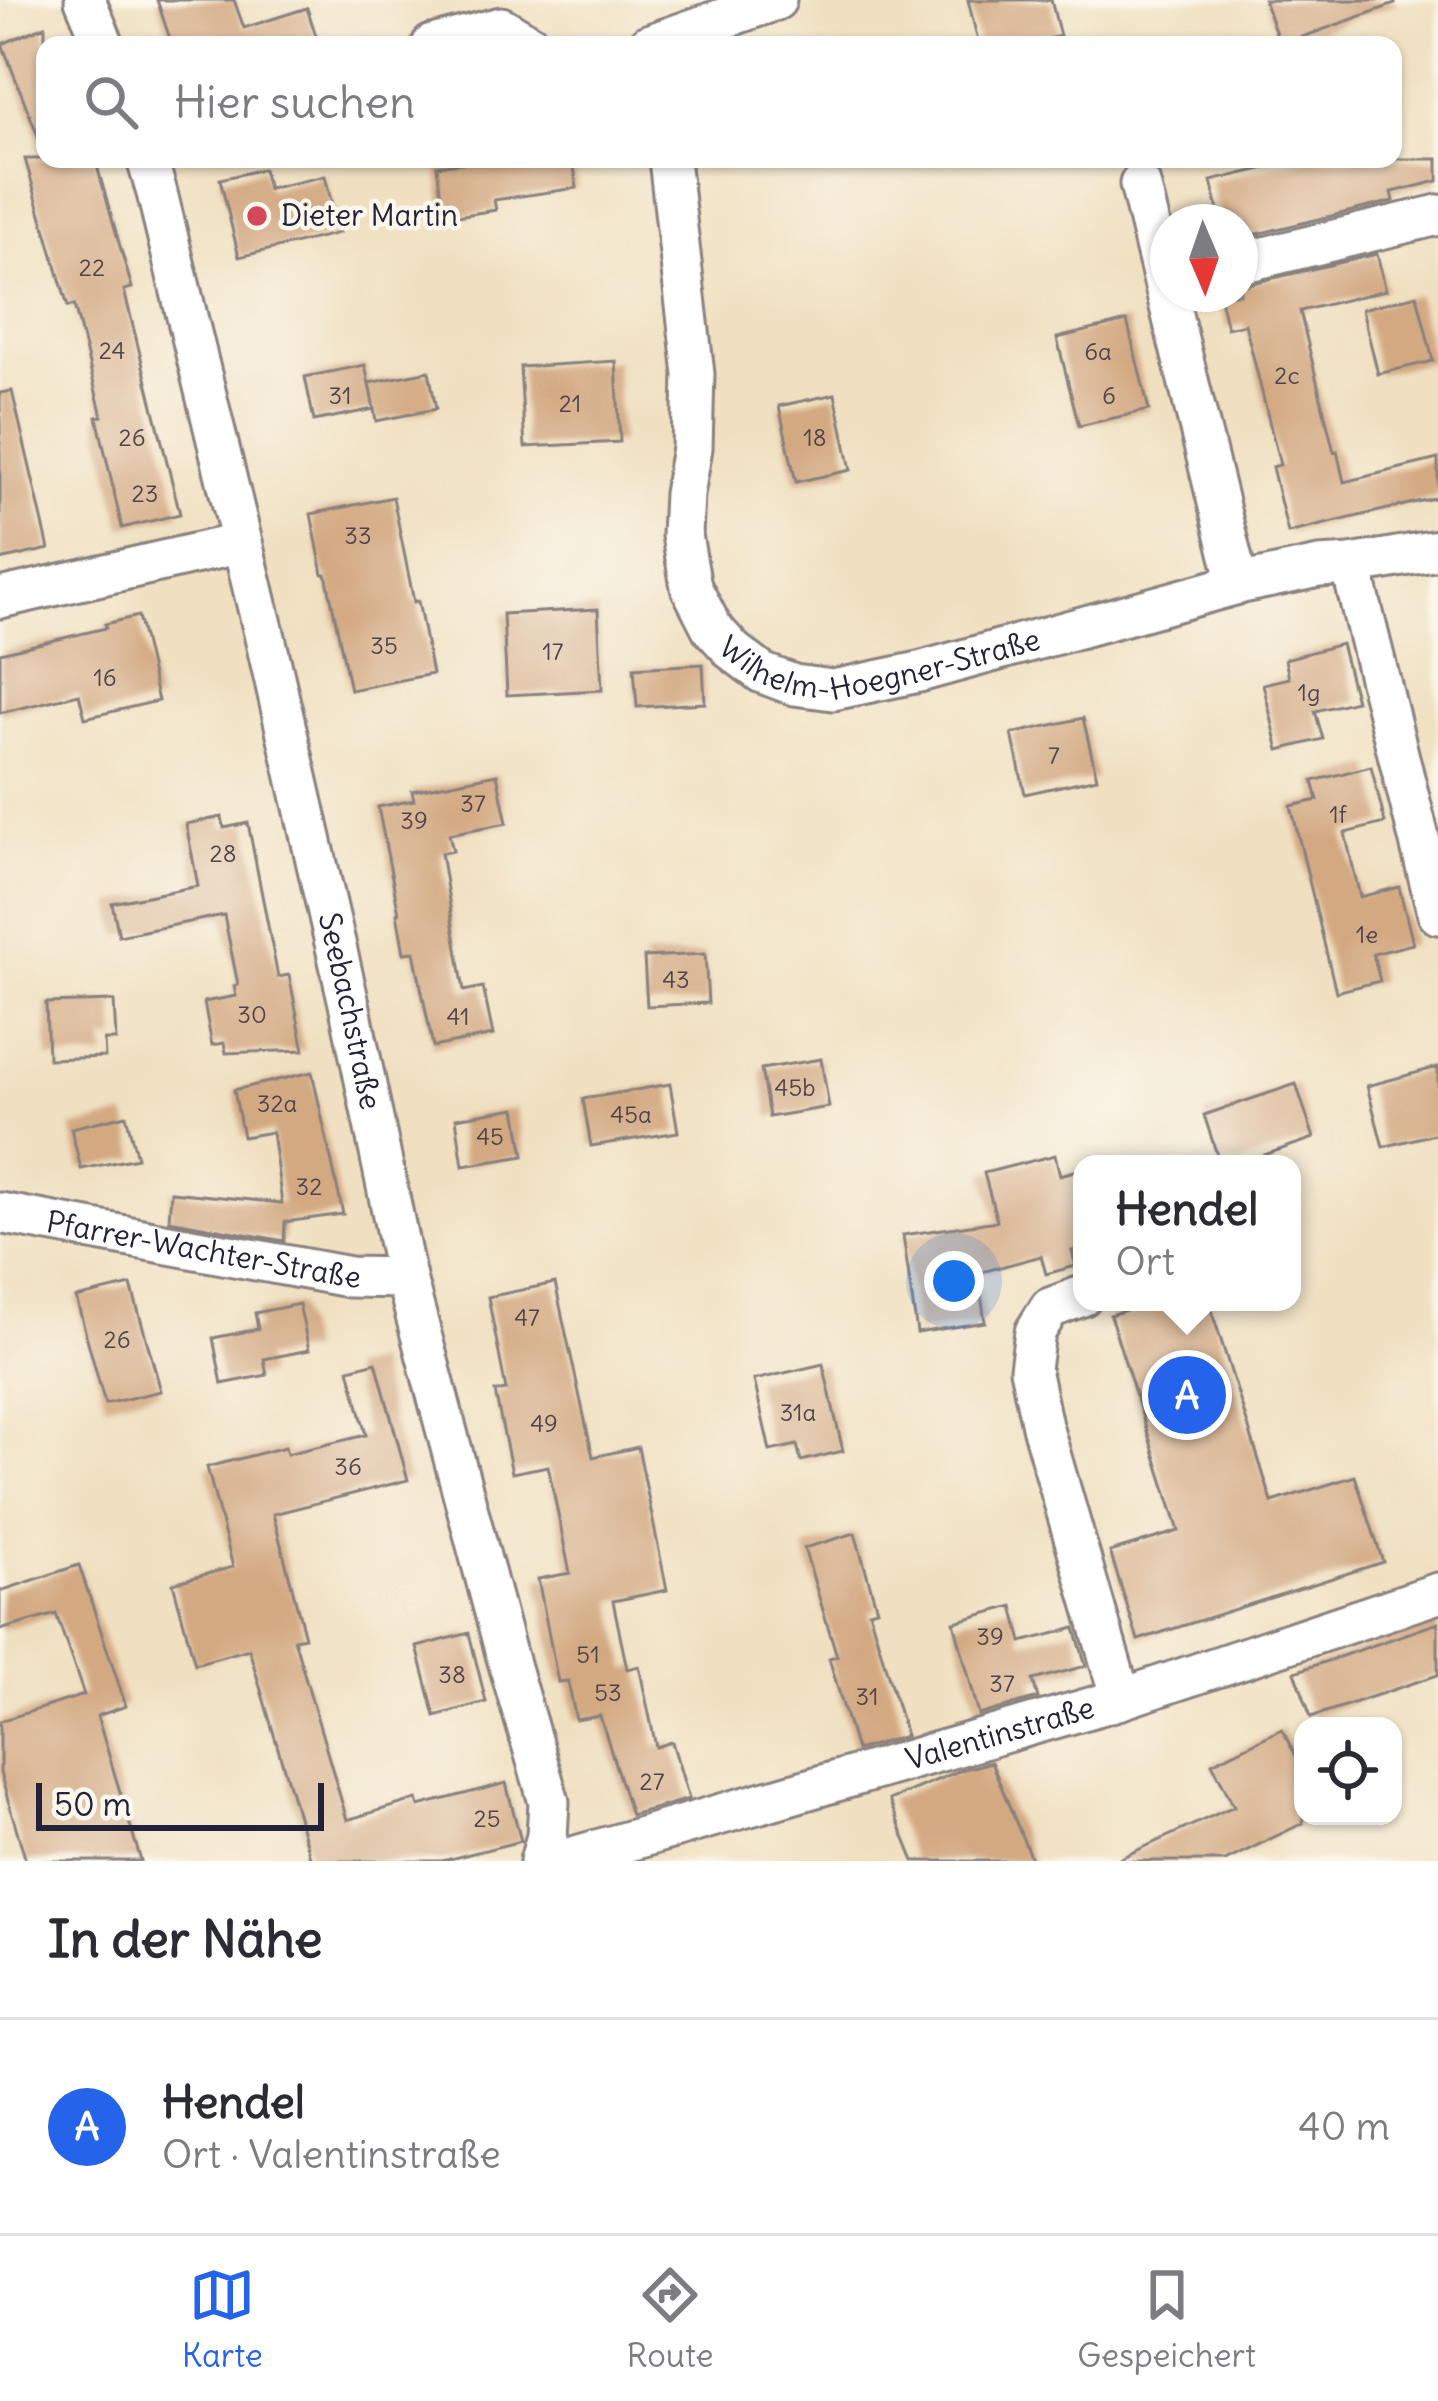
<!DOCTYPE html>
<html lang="de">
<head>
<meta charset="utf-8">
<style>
	:root { --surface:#fff; --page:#f2f2f3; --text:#2b2b33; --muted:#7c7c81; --line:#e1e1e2; --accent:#2563eb }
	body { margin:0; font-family:Delius,sans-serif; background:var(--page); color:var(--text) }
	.controls { position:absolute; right:36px; bottom:36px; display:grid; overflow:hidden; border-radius:24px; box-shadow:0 3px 9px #0004 }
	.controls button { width:108px; height:108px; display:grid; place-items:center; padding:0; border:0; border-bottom:3px solid var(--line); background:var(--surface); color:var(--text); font:60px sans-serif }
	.compass { position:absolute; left:1150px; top:204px; width:108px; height:108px; border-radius:50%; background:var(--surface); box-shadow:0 3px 9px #0004; rotate:178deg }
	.scale { position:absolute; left:36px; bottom:30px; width:288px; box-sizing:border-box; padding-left:12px; border:6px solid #22223b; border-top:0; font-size:33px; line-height:42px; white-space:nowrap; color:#22223b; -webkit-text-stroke:9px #fbf7ec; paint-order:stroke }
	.you { position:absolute; left:954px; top:1281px; width:42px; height:42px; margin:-30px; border:9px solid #fff; border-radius:50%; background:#1a73e8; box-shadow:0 0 0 18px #1a73e833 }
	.badge { display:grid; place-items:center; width:78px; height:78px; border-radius:50%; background:var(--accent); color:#fff; font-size:39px; font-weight:700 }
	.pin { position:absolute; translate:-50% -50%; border:6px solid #fff; box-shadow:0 3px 12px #0006 }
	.popup { position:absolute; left:1073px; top:1155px; width:228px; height:156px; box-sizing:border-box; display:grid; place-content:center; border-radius:24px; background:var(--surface); filter:drop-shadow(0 3px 9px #0005); font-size:39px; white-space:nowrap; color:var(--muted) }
	.popup b { font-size:45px; color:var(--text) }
	.popup::after { content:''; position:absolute; left:50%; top:100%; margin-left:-24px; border:24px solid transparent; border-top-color:var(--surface) }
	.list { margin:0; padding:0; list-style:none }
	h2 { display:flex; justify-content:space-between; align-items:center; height:156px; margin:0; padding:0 48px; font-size:51px }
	h2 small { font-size:39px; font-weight:400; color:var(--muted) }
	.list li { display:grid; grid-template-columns:78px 1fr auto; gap:36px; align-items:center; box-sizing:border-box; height:216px; padding:0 48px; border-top:3px solid var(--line) }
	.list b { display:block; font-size:45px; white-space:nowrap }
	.list p { margin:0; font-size:39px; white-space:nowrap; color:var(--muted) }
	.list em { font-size:39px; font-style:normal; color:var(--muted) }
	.icon { flex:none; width:66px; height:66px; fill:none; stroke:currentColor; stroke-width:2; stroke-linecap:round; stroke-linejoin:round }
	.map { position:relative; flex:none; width:1438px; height:1861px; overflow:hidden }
	.search { position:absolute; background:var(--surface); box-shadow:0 3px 9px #0004; left:36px; right:36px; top:36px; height:132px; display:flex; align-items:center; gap:30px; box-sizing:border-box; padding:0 42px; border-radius:24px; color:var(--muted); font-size:45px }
	.sheet { height:372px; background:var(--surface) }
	nav { display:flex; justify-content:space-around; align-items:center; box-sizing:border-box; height:168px; border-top:3px solid var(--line); background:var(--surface); font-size:33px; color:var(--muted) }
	nav a { display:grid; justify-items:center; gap:6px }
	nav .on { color:var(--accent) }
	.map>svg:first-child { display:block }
</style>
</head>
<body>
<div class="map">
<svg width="1438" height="1861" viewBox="0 0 1438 1861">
	<rect width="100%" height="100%" fill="#fbf7ec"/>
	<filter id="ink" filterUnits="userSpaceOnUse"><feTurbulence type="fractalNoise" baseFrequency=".00833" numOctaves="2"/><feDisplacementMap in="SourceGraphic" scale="24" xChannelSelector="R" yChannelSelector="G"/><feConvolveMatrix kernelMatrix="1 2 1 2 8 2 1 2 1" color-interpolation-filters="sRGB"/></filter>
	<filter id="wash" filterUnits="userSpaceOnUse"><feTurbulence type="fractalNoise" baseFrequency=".004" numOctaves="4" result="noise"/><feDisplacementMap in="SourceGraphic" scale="48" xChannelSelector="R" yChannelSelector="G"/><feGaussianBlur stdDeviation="2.7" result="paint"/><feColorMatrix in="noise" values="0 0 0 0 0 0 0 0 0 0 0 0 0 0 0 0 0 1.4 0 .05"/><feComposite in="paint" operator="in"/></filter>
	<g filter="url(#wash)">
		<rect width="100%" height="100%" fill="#f0e0c1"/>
		<g id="blocks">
			<path fill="#d3a982" d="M 157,0 L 234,0 L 244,28 L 307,8 L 319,45 L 172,45 Z
				M 968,0 L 1051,0 L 1060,36 L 1048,39 L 1049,45 L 979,45 Z
				M 1264,0 L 1395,0 L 1395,4 L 1280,45 Z
				M 45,26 L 45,148 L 43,149 L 2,44 Z
				M 25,159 L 95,159 L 132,288 L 124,290 L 180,514 L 122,528 L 97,417 L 102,416 L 74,305 L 68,307 Z
				M 490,159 L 573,159 L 577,188 L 494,200 L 496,210 L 444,218 L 437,166 Z
				M 1304,159 L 1438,159 L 1438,181 L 1392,192 L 1394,201 L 1240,238 L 1240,222 L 1221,222 L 1211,181 Z
				M 263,169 L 268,189 L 325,176 L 339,233 L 239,257 L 220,179 Z
				M 1377,254 L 1386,290 L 1300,311 L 1334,452 L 1337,451 L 1344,482 L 1438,459 L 1438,497 L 1288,533 L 1272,467 L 1280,465 L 1245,324 L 1227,328 L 1219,294 L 1240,294 L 1240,286 Z
				M 1417,295 L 1433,361 L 1378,374 L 1362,309 Z
				M 1127,321 L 1149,410 L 1079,426 L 1057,338 Z
				M 616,361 L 620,442 L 525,447 L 520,367 Z
				M 365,365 L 374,409 L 314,421 L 305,377 Z
				M 429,371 L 436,409 L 376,421 L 369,383 Z
				M 12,391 L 49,549 L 0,560 L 0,393 Z
				M 835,394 L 851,470 L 796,482 L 779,406 Z
				M 393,497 L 414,602 L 418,601 L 432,674 L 350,690 L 326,574 L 323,574 L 311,514 Z
				M 598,609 L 602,690 L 507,695 L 503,614 Z
				M 138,616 L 158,701 L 85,718 L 79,694 L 0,713 L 0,653 L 106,628 L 105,624 Z
				M 1341,644 L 1356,701 L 1315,711 L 1323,739 L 1279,750 L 1263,684 L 1289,678 L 1285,659 Z
				M 703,664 L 705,703 L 637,707 L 634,668 Z
				M 1083,718 L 1097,778 L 1025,794 L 1012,734 Z
				M 1371,766 L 1385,823 L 1345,833 L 1360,897 L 1399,887 L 1413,944 L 1373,954 L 1380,981 L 1336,992 L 1291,806 L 1318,800 L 1313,781 Z
				M 497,774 L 507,823 L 449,834 L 453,851 L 441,853 L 464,991 L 483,987 L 493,1035 L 433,1047 L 414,952 L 404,953 L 397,913 L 399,913 L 378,807 L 414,800 L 412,791 Z
				M 222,817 L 224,828 L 248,823 L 278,977 L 289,975 L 304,1050 L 226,1053 L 224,1043 L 212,1045 L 204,1002 L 236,996 L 234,986 L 238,985 L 224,915 L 119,936 L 112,903 L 198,886 L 186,824 Z
				M 705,954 L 708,1003 L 647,1006 L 644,957 Z
				M 114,1001 L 116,1040 L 104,1040 L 105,1057 L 48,1059 L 46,1003 Z
				M 821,1059 L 829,1107 L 769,1117 L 761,1069 Z
				M 1438,1067 L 1438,1133 L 1383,1147 L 1367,1086 Z
				M 312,1072 L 343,1214 L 285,1222 L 284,1241 L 169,1220 L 171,1192 L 282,1203 L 272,1132 L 243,1137 L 234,1090 Z
				M 670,1084 L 678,1132 L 591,1146 L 583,1099 Z
				M 1296,1084 L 1314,1138 L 1238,1164 L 1220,1164 L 1204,1115 Z
				M 516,1108 L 524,1156 L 463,1166 L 456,1118 Z
				M 126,1115 L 137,1158 L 81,1169 L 71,1128 Z
				M 1055,1155 L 1060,1175 L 1082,1169 L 1082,1248 L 1072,1251 L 1076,1266 L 1046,1274 L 1041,1256 L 978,1273 L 985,1322 L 917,1333 L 903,1235 L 997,1221 L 984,1173 Z
				M 555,1283 L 593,1457 L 638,1447 L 667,1590 L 613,1601 L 627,1669 L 639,1666 L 656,1747 L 672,1742 L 689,1799 L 631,1815 L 600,1716 L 576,1720 L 568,1681 L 558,1682 L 538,1579 L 570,1573 L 548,1466 L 512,1473 L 495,1392 L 506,1390 L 488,1297 Z
				M 131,1285 L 161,1391 L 105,1404 L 76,1298 Z
				M 1151,1302 L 1209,1302 L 1272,1502 L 1355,1476 L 1383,1562 L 1138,1640 L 1110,1552 L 1179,1531 L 1110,1315 Z
				M 299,1304 L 309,1350 L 264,1359 L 267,1375 L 222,1384 L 213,1338 L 258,1329 L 255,1313 Z
				M 376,1362 L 408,1480 L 273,1514 L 305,1637 L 294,1639 L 347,1820 L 417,1799 L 419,1806 L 506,1783 L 521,1841 L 442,1861 L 311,1861 L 249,1649 L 195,1664 L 173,1583 L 233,1567 L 207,1467 L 285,1447 L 287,1454 L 366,1435 L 349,1369 Z
				M 823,1364 L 843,1451 L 801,1461 L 797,1445 L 770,1451 L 754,1380 Z
				M 855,1533 L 877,1609 L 869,1611 L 906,1736 L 856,1750 L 829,1658 L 837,1656 L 804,1548 Z
				M 79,1565 L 126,1706 L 97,1716 L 141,1861 L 26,1861 L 0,1773 L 0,1721 L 84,1695 L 56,1614 L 0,1630 L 0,1591 Z
				M 1013,1606 L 1022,1642 L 1075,1628 L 1086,1666 L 1033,1680 L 1038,1698 L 979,1715 L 954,1622 Z
				M 1438,1623 L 1438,1675 L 1311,1717 L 1295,1672 Z
				M 469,1633 L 486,1702 L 435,1716 L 417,1647 Z
				M 1282,1729 L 1303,1772 L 1303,1823 L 1225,1861 L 1114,1861 L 1234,1806 L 1212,1763 Z
				M 991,1762 L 1032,1861 L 914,1861 L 889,1800 L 961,1770 Z"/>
		</g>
	</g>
	<g filter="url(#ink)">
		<use href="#blocks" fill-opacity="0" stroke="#89817e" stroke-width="3"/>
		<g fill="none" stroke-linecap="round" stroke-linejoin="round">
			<defs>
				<g id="minor">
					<path d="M 85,0 L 104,45"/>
					<path d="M 432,45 L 501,27 L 531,45"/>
					<path d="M 648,45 L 776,0"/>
					<path id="s1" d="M 147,159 L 157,193 L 264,633 L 350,1008 L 406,1278 L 506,1654 L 549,1802 L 547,1836 L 540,1861"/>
					<path id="s2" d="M 669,159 L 694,374 L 692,448 L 684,494 L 682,535 L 691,587 L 712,628 L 733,651 L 762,673 L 794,685 L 833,690 L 919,672 L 1238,584 L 1319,567 L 1351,565 L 1438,550"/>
					<path d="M 1140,184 L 1238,584"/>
					<path d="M 1240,263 L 1438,215"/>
					<path d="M 1351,565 L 1438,914"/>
					<path d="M 0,598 L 242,543"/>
					<path id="s3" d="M 0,1213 L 349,1277 L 406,1278"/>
					<path d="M 1082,1296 L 1050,1308 L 1035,1332 L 1030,1369 L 1042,1426 L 1121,1699"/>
					<path id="s4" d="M 559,1861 L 1121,1699 L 1438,1593"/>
				</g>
			</defs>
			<use href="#minor" stroke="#89817e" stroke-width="45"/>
			<use href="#minor" stroke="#fff" stroke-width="39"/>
		</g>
	</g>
	<circle fill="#d1495b" stroke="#fbf7ec" stroke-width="4.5" cx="257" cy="216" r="12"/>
	<g text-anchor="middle" stroke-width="9" stroke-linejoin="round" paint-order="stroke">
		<g font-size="24" fill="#4e444d">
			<text x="92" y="276">22</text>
			<text x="112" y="359">24</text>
			<text x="1098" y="360">6a</text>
			<text x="1287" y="384">2c</text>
			<text x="340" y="404">31</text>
			<text x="1109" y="404">6</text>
			<text x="570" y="412">21</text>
			<text x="132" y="446">26</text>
			<text x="815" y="446">18</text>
			<text x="145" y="502">23</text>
			<text x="358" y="544">33</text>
			<text x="384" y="654">35</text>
			<text x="553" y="660">17</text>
			<text x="105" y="686">16</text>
			<text x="1309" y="701">1g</text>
			<text x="1054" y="764">7</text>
			<text x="473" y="812">37</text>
			<text x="1338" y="823">1f</text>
			<text x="414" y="829">39</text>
			<text x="223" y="862">28</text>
			<text x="1367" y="943">1e</text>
			<text x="676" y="988">43</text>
			<text x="252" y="1023">30</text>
			<text x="458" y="1025">41</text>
			<text x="795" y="1096">45b</text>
			<text x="277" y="1112">32a</text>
			<text x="631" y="1123">45a</text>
			<text x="490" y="1145">45</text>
			<text x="309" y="1195">32</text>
			<text x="527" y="1326">47</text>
			<text x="117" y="1348">26</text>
			<text x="798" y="1421">31a</text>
			<text x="544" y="1432">49</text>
			<text x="348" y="1475">36</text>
			<text x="990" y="1645">39</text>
			<text x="588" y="1663">51</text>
			<text x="452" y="1683">38</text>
			<text x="1002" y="1692">37</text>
			<text x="608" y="1701">53</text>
			<text x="867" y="1705">31</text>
			<text x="652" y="1790">27</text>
			<text x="487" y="1827">25</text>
		</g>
		<g font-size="30" fill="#22223b" stroke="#fbf7ec" text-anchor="start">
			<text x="281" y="226">Dieter Martin</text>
		</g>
		<g font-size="30" fill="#22223b" stroke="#fbf7ec">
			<text dy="10" stroke="none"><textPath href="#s2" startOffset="663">Wilhelm-Hoegner-Straße</textPath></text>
			<text dy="10" stroke="none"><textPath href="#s1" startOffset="876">Seebachstraße</textPath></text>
			<text dy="10" stroke="none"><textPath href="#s3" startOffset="207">Pfarrer-Wachter-Straße</textPath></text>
			<text dy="10" stroke="none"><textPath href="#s4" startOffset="459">Valentinstraße</textPath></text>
		</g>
	</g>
</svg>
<div class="controls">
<button><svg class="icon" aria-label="locate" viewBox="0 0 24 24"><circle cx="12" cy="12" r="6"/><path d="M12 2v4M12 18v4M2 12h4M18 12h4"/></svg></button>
</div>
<svg class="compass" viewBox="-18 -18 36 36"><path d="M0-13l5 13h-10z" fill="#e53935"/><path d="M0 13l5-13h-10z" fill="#7c7c81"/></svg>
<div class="scale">50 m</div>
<div class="you"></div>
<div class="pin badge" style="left:1187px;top:1395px">A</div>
<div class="popup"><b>Hendel</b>Ort</div>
<div class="search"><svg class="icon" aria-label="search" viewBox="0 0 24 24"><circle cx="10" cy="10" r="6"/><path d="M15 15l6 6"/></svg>Hier suchen</div>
</div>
<section class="sheet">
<h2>In der Nähe<small></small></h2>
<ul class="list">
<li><span class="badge">A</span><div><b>Hendel</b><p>Ort · Valentinstraße</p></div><em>40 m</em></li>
</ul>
</section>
<nav>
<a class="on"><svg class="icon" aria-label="map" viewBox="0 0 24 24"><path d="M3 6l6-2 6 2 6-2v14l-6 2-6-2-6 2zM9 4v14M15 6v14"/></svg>Karte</a>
<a><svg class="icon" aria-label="directions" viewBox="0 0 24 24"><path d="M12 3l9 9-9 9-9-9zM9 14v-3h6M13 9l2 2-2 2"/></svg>Route</a>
<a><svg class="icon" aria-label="saved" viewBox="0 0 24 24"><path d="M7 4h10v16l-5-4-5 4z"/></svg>Gespeichert</a>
</nav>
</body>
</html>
